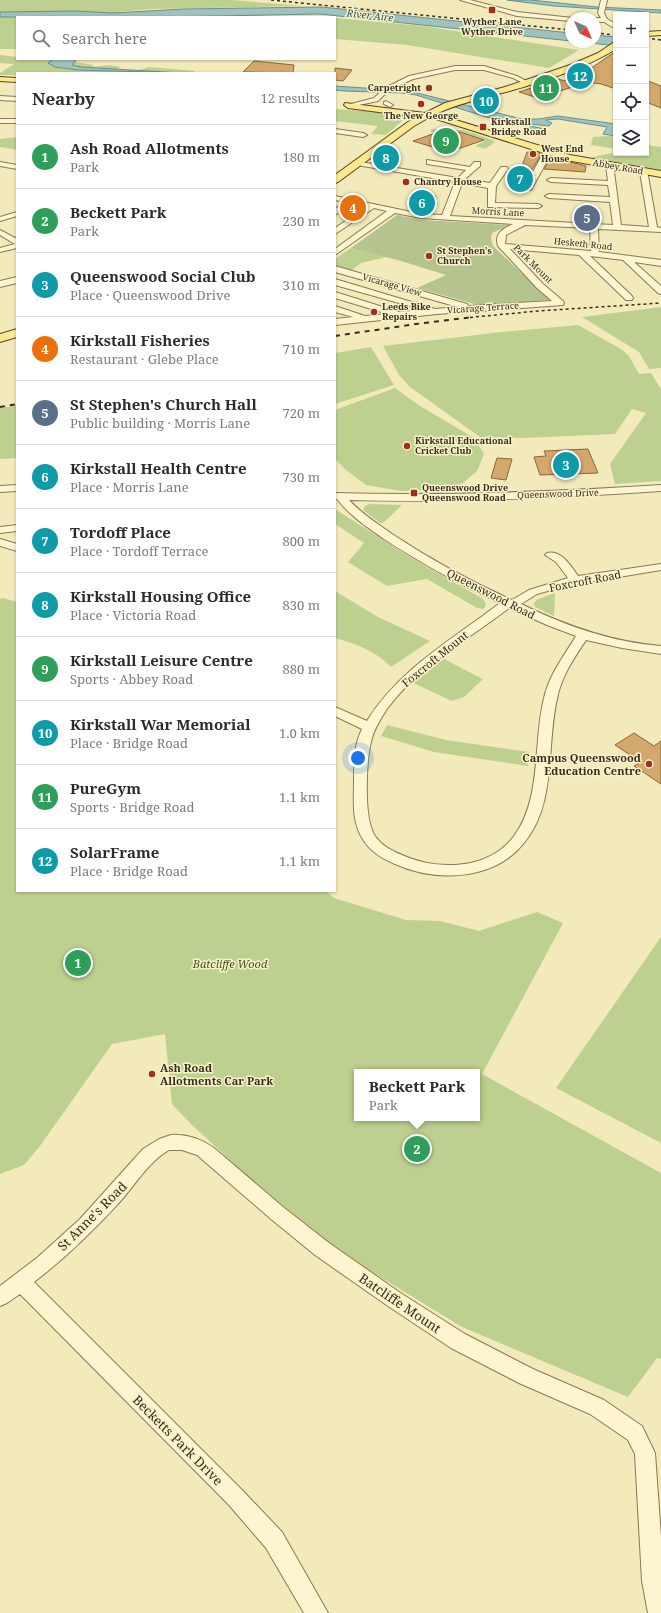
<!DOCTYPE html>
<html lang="en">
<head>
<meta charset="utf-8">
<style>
	:root { --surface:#fff; --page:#f7f7f7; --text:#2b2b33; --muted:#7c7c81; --line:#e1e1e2; --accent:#9e311e }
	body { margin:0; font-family:"Noto Serif",serif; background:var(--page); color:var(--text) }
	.controls { position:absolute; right:12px; top:12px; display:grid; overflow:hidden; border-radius:0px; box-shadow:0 1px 3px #0004 }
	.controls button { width:36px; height:36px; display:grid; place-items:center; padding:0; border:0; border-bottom:1px solid var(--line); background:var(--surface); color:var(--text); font:20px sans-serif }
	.compass { position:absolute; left:565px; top:12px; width:36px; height:36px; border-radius:50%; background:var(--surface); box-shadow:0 1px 3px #0004; rotate:135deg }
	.you { position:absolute; left:358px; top:758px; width:14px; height:14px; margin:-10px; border:3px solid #fff; border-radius:50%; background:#1a73e8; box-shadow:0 0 0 6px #1a73e833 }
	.badge { display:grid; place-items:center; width:26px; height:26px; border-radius:50%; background:var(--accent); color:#fff; font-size:13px; font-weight:700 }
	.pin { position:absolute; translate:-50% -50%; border:2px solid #fff; box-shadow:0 1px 4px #0006 }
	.popup { position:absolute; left:354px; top:1069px; width:126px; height:52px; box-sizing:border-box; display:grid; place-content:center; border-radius:0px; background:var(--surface); filter:drop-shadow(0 1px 3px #0005); font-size:13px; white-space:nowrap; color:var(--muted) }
	.popup b { font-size:15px; color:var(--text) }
	.popup::after { content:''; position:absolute; left:50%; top:100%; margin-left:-8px; border:8px solid transparent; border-top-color:var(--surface) }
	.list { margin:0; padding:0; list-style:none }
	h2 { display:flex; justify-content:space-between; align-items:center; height:52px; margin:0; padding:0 16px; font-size:17px }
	h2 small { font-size:13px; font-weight:400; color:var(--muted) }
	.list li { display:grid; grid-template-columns:26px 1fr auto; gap:12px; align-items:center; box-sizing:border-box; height:64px; padding:0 16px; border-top:1px solid var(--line) }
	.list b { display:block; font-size:15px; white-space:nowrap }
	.list p { margin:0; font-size:13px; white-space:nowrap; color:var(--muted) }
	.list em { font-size:13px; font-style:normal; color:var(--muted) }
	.icon { flex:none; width:22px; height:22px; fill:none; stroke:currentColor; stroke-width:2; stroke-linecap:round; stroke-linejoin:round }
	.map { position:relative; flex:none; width:661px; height:1613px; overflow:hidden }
	.search { position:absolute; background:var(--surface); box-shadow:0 1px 3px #0004; left:16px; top:16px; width:320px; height:44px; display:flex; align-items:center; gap:10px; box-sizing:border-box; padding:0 14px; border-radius:0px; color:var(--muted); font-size:15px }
	.panel { position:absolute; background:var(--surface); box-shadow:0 1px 3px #0004; left:16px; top:72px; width:320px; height:820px; border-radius:0px }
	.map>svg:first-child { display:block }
</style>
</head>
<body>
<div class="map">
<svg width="661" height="1613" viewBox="0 0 661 1613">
	<rect width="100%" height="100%" fill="#f2eabb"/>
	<path fill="#bed08f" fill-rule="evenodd" d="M 0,0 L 231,0 L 304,6 L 152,9 L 117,12 L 110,17 L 17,17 L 17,49 L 0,49 Z
		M 335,18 L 423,26 L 579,50 L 549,68 L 407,45 L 335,39 Z
		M 0,55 L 17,57 L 17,59 L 58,59 L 54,59 L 61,68 L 71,69 L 74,67 L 72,65 L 75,62 L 93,65 L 93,67 L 109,65 L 121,67 L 114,70 L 133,72 L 149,67 L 195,71 L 193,73 L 17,73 L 17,75 L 0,75 L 0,73 L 14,64 L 0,63 Z
		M 335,109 L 393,113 L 402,121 L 386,135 L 371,134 L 378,126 L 335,121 Z
		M 431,129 L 464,130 L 493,140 L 495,142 L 485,149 L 475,146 L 485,141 L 484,140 L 460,132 L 454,133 L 444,130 L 435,133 L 431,132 Z
		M 609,136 L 616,137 L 616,149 L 591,145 L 593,137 Z
		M 17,137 L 17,150 L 0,147 L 0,139 Z
		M 646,145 L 661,147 L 661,172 L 588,160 L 589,158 L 616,152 L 646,153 Z
		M 351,248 L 387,257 L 361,263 L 352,270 L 335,266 L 335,259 Z
		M 661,307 L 661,368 L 649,369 L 639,352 L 582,317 Z
		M 578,325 L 621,349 L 629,356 L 639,374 L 651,373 L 661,389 L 661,481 L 615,484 L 610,464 L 646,413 L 632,409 L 615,434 L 523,438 L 480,437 L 410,387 L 399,375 L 383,346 L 502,332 Z
		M 371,347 L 394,385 L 335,404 L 335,353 Z
		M 395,388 L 420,406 L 474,438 L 484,454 L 477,471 L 456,489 L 401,491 L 366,485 L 346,470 L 335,459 L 335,410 Z
		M 17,405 L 17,458 L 0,459 L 0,408 Z
		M 370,504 L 402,505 L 383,523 L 380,523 L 363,510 L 365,506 Z
		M 335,509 L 413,559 L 483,599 L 486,604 L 485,607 L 483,609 L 477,608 L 427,579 L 387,586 L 348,562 L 364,543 L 335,524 Z
		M 335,591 L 378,617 L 430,641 L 391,667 C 376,651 356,644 335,638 Z
		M 555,593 L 554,616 L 535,607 L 534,603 L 538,599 Z
		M 3,598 L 17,602 L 17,891 L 326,891 L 334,898 L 406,920 L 440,921 L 479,931 L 537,912 L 563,923 L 482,1074 L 661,1173 L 661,1359 L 657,1358 L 628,1397 L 462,1327 L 346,1256 L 257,1185 L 191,1124 L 172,1104 L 165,1034 L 112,1044 L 40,1146 L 24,1165 L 0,1174 L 0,599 ZM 357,1072 L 477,1072 L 477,1118 L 357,1118 Z
		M 444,659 L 483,679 L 464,697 L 452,701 L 413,683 Z
		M 387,725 L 446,740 L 529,752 L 528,766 L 434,752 L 381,736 Z
		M 661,937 L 661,1143 L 556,1088 Z"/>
	<path fill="#b5c48f" d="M 397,215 L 422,220 L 509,225 L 492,233 L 491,239 L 493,246 L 550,300 L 478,305 L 417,288 L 446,275 L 401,261 L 351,248 Z"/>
	<path fill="#a0c2bd" stroke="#67908c" d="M 507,0 L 531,0 L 597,7 L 661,10 L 661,13 L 554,6 Z
		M 322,7 L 571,33 L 571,41 L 320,14 L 166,17 L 0,17 L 0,12 L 76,11 L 112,13 L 184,9 Z
		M 595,35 L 616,37 L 616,46 L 591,43 L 591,46 L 589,46 L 586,42 L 595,42 Z
		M 54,59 L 77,59 L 72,65 L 81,67 L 181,73 L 78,70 L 55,67 L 48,63 Z
		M 335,86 L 409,91 L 522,119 L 539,119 L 558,116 L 616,124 L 616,136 L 603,134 L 607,127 L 558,119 L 546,120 L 552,123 L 549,126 L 530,124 L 530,126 L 545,129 L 543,131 L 524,128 L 524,126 L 493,119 L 416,95 L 402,93 L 344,91 L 335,90 Z"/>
	<path fill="#d3a86d" stroke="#8b6637" d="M 616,51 L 616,89 L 601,84 L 588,82 L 538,98 L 519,92 L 558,79 L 565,81 L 580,69 L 590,69 Z
		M 254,61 L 294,65 L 293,73 L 243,72 Z
		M 335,68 L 352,70 L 343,81 L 335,80 Z
		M 646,80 L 661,86 L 661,108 L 646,102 Z
		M 444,130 L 454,134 L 460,132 L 484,140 L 449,152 L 413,141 Z
		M 527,152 L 539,153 L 541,155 L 517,193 L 513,191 Z
		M 551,157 L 586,166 L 585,172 L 544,169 Z
		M 414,195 L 436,196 L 432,207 L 410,206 Z
		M 588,449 L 598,473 L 540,475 L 534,457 L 546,456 L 544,451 Z
		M 497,458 L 512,459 L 506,480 L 491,478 Z
		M 634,733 L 654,746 L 661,741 L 661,784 L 634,766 L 641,762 L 615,745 Z"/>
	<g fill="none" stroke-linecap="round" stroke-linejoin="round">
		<defs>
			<path id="minor" d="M 460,0 L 470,0 L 517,12 L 573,18 L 571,18 L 571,21 L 517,16 Z
				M 601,0 L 607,0 L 604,13 L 607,19 L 616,24 L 616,29 L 604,22 L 595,22 L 595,18 L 601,18 L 598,13 Z
				M 455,66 L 484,66 L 517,76 L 530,83 L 525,84 L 513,78 L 484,70 L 455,70 L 413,79 L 389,90 L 378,101 L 354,106 L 351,104 L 374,98 L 385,88 L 409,76 Z
				M 0,96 L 17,97 L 17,101 L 0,100 Z
				M 386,101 L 393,105 L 390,107 L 384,104 L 384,102 Z
				M 0,119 L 17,119 L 17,123 L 0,123 Z
				M 335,129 L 363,133 L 367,135 L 363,137 L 335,133 Z
				M 545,150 L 548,150 L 552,152 L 531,190 L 525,190 L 524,188 Z
				M 427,160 L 470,167 L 474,162 L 480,162 L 480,166 L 465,179 L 490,183 L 501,167 L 507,167 L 508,169 L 496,186 L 495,203 L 538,204 L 542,206 L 538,208 L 488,207 L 488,188 L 462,183 L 450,216 L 613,225 L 610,202 L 549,198 L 545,196 L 549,194 L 610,197 L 608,185 L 551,182 L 547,180 L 551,178 L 608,181 L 606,166 L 610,164 L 613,164 L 621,225 L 649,227 L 640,172 L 641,170 L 647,170 L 657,227 L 661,228 L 661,232 L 598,229 L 599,252 L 661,260 L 661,266 L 634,262 L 661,286 L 661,294 L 658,293 L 623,260 L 590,256 L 632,296 L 633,298 L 632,300 L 626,300 L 579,255 L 510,249 L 543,284 L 563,301 L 564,303 L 563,305 L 437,314 L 335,325 L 335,319 L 353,317 L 335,312 L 335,306 L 365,316 L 388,314 L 335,298 L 335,292 L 399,312 L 424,310 L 335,285 L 335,279 L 435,309 L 458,307 L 335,272 L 335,266 L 467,304 L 468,306 L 552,301 L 537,288 L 498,246 C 494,234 502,229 513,224 L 421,218 L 395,213 L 335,255 L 335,249 L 387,211 L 374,208 L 335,234 L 335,228 L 366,207 L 353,204 L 335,215 L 335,209 L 345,202 L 335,200 L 335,196 L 421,214 L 442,215 L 455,182 L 357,165 L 353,163 L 354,161 L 458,178 L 466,170 L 427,164 ZM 525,225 L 590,228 L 591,251 L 505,244 L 506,235 Z
				M 0,162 L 17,165 L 17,169 L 0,166 Z
				M 17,212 L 17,216 L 0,221 L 0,217 Z
				M 0,230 L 17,239 L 17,248 L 0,252 L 0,248 L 15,244 L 0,235 Z
				M 17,277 L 17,283 L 0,287 L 0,281 Z
				M 17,485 L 17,491 L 0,492 L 0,486 Z
				M 661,485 L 661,491 C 557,498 453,503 349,500 C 361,513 376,523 392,534 C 430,559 470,581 512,600 L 529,590 L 568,578 L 556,562 L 545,555 L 547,553 C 561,549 571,566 578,576 L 661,564 L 661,570 L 565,586 L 537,594 L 521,604 C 566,626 611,642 661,646 L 661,654 L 622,648 L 586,640 C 574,658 561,677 557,699 C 546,746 557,805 523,844 C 493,881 435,882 395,864 C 383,859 371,852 364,841 C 351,822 354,801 354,779 C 354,762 354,745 362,729 L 335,716 L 335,707 L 367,721 C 400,668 452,640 500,603 C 460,585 421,563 384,539 C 367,527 350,516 337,499 L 335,499 L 335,493 C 444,496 552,492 661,485 ZM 509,608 L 547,625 L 576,636 C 564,656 549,675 544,698 C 533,741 542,799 514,836 C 489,870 438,871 402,855 C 392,851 381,845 375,836 C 363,818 366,759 372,738 C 375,728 381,718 387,709 C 418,666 468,640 509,608 Z
				M 17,525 L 17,531 L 0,533 L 0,527 Z
				M 0,539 L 17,544 L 17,551 L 0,546 Z
				M 171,1135 C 186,1134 201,1139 214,1148 L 283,1207 L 329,1243 L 402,1294 L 465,1334 L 533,1369 L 604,1400 L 642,1426 L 655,1453 L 661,1537 L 661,1613 L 648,1613 L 642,1581 L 635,1454 L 628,1440 L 590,1414 L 519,1383 L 451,1348 L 388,1306 L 315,1255 L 271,1219 L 197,1155 L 182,1150 L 169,1150 C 147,1163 134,1187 117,1205 C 91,1233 64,1259 34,1282 L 243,1491 L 282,1532 L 328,1613 L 304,1613 L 266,1548 L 229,1505 L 20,1294 L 7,1303 L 0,1306 L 0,1286 L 38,1257 L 80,1219 L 143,1149 L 159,1139 Z"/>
			<path id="major" d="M 661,31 L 661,35 L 646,36 L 646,32 Z
				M 613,43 L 616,43 L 616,49 C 586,68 537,84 502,93 C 480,99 457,104 436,114 L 570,155 L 661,171 L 661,177 L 566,160 L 436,119 L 428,118 L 414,126 L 338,182 L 335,183 L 335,175 L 408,122 L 417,117 L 348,108 L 344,105 L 345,103 L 425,113 L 445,103 L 505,87 L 570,65 L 598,53 Z
				M 0,77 L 17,78 L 17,82 L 0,81 Z
				M 17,329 L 17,337 L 0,342 L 0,334 Z"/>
		</defs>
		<use href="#minor" stroke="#8a7954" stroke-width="2"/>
		<use href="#major" stroke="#574629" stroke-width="2"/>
		<use href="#minor" fill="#fcf5cf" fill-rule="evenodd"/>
		<use href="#major" fill="#fae98e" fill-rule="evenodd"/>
		<path stroke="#382d1a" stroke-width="1.5" stroke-dasharray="3 3" stroke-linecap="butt" d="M 271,0 L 571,30
			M 595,33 L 616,35
			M 646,38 L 661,40
			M 464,318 L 538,311 L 661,303"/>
		<path stroke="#382d1a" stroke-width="2" stroke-dasharray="5 5" stroke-linecap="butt" d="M 335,336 L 416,324 L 473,317
			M 0,407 L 17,404"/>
	</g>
	<g fill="#9e311e" stroke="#f8f2cb" stroke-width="1.5">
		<rect x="488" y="6" width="8" height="8" rx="2"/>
		<circle cx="429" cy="88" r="4"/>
		<circle cx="421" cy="104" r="4"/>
		<rect x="479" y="123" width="8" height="8" rx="2"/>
		<circle cx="533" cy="154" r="4"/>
		<circle cx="406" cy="182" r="4"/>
		<circle cx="429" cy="256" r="4"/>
		<circle cx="374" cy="312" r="4"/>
		<circle cx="407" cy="446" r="4"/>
		<rect x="410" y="489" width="8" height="8" rx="2"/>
		<circle cx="649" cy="764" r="4"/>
		<circle cx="152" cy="1074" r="4"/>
	</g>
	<g text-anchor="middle" stroke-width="3" stroke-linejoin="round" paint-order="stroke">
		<g font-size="9" font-weight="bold" fill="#382d1a" stroke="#f8f2cb" text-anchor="start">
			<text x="492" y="25" text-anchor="middle">Wyther Lane<tspan x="492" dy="10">Wyther Drive</tspan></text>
			<text x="421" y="91" text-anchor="end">Carpetright</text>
			<text x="421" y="119" text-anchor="middle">The New George</text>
			<text x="491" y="125">Kirkstall<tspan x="491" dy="10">Bridge Road</tspan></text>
			<text x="541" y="152">West End<tspan x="541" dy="10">House</tspan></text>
			<text x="414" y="185">Chantry House</text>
			<text x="437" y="254">St Stephen's<tspan x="437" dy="10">Church</tspan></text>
			<text x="382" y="310">Leeds Bike<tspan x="382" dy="10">Repairs</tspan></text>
			<text x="415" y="444">Kirkstall Educational<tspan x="415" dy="10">Cricket Club</tspan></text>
			<text x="422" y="491">Queenswood Drive<tspan x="422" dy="10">Queenswood Road</tspan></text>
		</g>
		<g font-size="9" fill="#382d1a" stroke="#f8f2cb">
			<text transform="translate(618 167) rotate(10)" y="3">Abbey Road</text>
			<text transform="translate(498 212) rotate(3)" y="3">Morris Lane</text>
			<text transform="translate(583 244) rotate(6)" y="3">Hesketh Road</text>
			<text transform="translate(533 264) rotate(45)" y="3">Park Mount</text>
			<text transform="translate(392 285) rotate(16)" y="3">Vicarage View</text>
			<text transform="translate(483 308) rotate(-4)" y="3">Vicarage Terrace</text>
			<text transform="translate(558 494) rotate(-2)" y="3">Queenswood Drive</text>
		</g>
		<g font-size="10" font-style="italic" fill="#285459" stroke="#f8f2cb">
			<text transform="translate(370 15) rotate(6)" y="4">River Aire</text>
		</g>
		<g font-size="11" fill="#382d1a" stroke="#f8f2cb">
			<text transform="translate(585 581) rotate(-11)" y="4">Foxcroft Road</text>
			<text transform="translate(491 594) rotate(27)" y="4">Queenswood Road</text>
			<text transform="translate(435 659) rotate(-39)" y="4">Foxcroft Mount</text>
		</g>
		<g font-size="11" font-weight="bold" fill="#382d1a" stroke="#f8f2cb" text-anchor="end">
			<text x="641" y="762">Campus Queenswood<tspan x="641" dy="13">Education Centre</tspan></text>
			<text x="160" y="1072" text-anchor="start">Ash Road<tspan x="160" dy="13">Allotments Car Park</tspan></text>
		</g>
		<g font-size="11" font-style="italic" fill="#3f561f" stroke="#f8f2cb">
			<text x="230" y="968">Batcliffe Wood</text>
		</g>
		<g font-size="13" fill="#382d1a" stroke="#f8f2cb">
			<text transform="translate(92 1216) rotate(-45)" y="5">St Anne's Road</text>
			<text transform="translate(400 1303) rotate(34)" y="5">Batcliffe Mount</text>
			<text transform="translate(178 1440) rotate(45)" y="5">Becketts Park Drive</text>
		</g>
	</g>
</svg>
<div class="controls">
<button>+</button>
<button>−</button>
<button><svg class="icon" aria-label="locate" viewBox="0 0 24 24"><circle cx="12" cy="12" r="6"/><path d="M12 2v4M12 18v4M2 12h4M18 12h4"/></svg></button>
<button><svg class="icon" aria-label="layers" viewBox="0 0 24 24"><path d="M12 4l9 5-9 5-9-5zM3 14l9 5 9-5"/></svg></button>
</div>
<svg class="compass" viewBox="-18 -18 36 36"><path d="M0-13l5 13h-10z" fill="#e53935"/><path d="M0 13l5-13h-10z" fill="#7c7c81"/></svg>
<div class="you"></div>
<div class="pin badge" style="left:78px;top:963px;background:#2e9e5b">1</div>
<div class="pin badge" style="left:417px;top:1149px;background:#2e9e5b">2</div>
<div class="popup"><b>Beckett Park</b>Park</div>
<div class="pin badge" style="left:566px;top:465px;background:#0f9aa8">3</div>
<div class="pin badge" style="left:353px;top:208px;background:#e8710a">4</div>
<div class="pin badge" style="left:587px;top:218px;background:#5c6f8a">5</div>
<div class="pin badge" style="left:422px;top:203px;background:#0f9aa8">6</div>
<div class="pin badge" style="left:520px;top:179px;background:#0f9aa8">7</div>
<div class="pin badge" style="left:386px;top:158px;background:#0f9aa8">8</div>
<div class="pin badge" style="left:446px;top:141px;background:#2e9e5b">9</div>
<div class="pin badge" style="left:486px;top:101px;background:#0f9aa8">10</div>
<div class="pin badge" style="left:546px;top:88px;background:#2e9e5b">11</div>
<div class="pin badge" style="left:580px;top:76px;background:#0f9aa8">12</div>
<div class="search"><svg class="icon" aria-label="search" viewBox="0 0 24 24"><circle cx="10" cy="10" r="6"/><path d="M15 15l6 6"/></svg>Search here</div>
<section class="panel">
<h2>Nearby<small>12 results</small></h2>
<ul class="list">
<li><span class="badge" style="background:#2e9e5b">1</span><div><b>Ash Road Allotments</b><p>Park</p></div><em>180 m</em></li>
<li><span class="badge" style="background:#2e9e5b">2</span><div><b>Beckett Park</b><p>Park</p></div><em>230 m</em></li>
<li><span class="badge" style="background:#0f9aa8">3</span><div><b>Queenswood Social Club</b><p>Place · Queenswood Drive</p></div><em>310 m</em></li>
<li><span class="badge" style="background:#e8710a">4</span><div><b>Kirkstall Fisheries</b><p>Restaurant · Glebe Place</p></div><em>710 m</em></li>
<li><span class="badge" style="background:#5c6f8a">5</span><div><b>St Stephen's Church Hall</b><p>Public building · Morris Lane</p></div><em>720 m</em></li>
<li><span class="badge" style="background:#0f9aa8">6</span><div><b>Kirkstall Health Centre</b><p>Place · Morris Lane</p></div><em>730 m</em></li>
<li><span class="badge" style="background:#0f9aa8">7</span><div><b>Tordoff Place</b><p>Place · Tordoff Terrace</p></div><em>800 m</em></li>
<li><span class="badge" style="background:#0f9aa8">8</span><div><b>Kirkstall Housing Office</b><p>Place · Victoria Road</p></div><em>830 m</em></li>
<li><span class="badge" style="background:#2e9e5b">9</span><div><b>Kirkstall Leisure Centre</b><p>Sports · Abbey Road</p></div><em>880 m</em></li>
<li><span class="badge" style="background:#0f9aa8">10</span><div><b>Kirkstall War Memorial</b><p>Place · Bridge Road</p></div><em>1.0 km</em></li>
<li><span class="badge" style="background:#2e9e5b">11</span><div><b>PureGym</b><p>Sports · Bridge Road</p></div><em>1.1 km</em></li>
<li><span class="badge" style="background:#0f9aa8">12</span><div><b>SolarFrame</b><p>Place · Bridge Road</p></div><em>1.1 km</em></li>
</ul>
</section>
</div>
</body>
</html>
